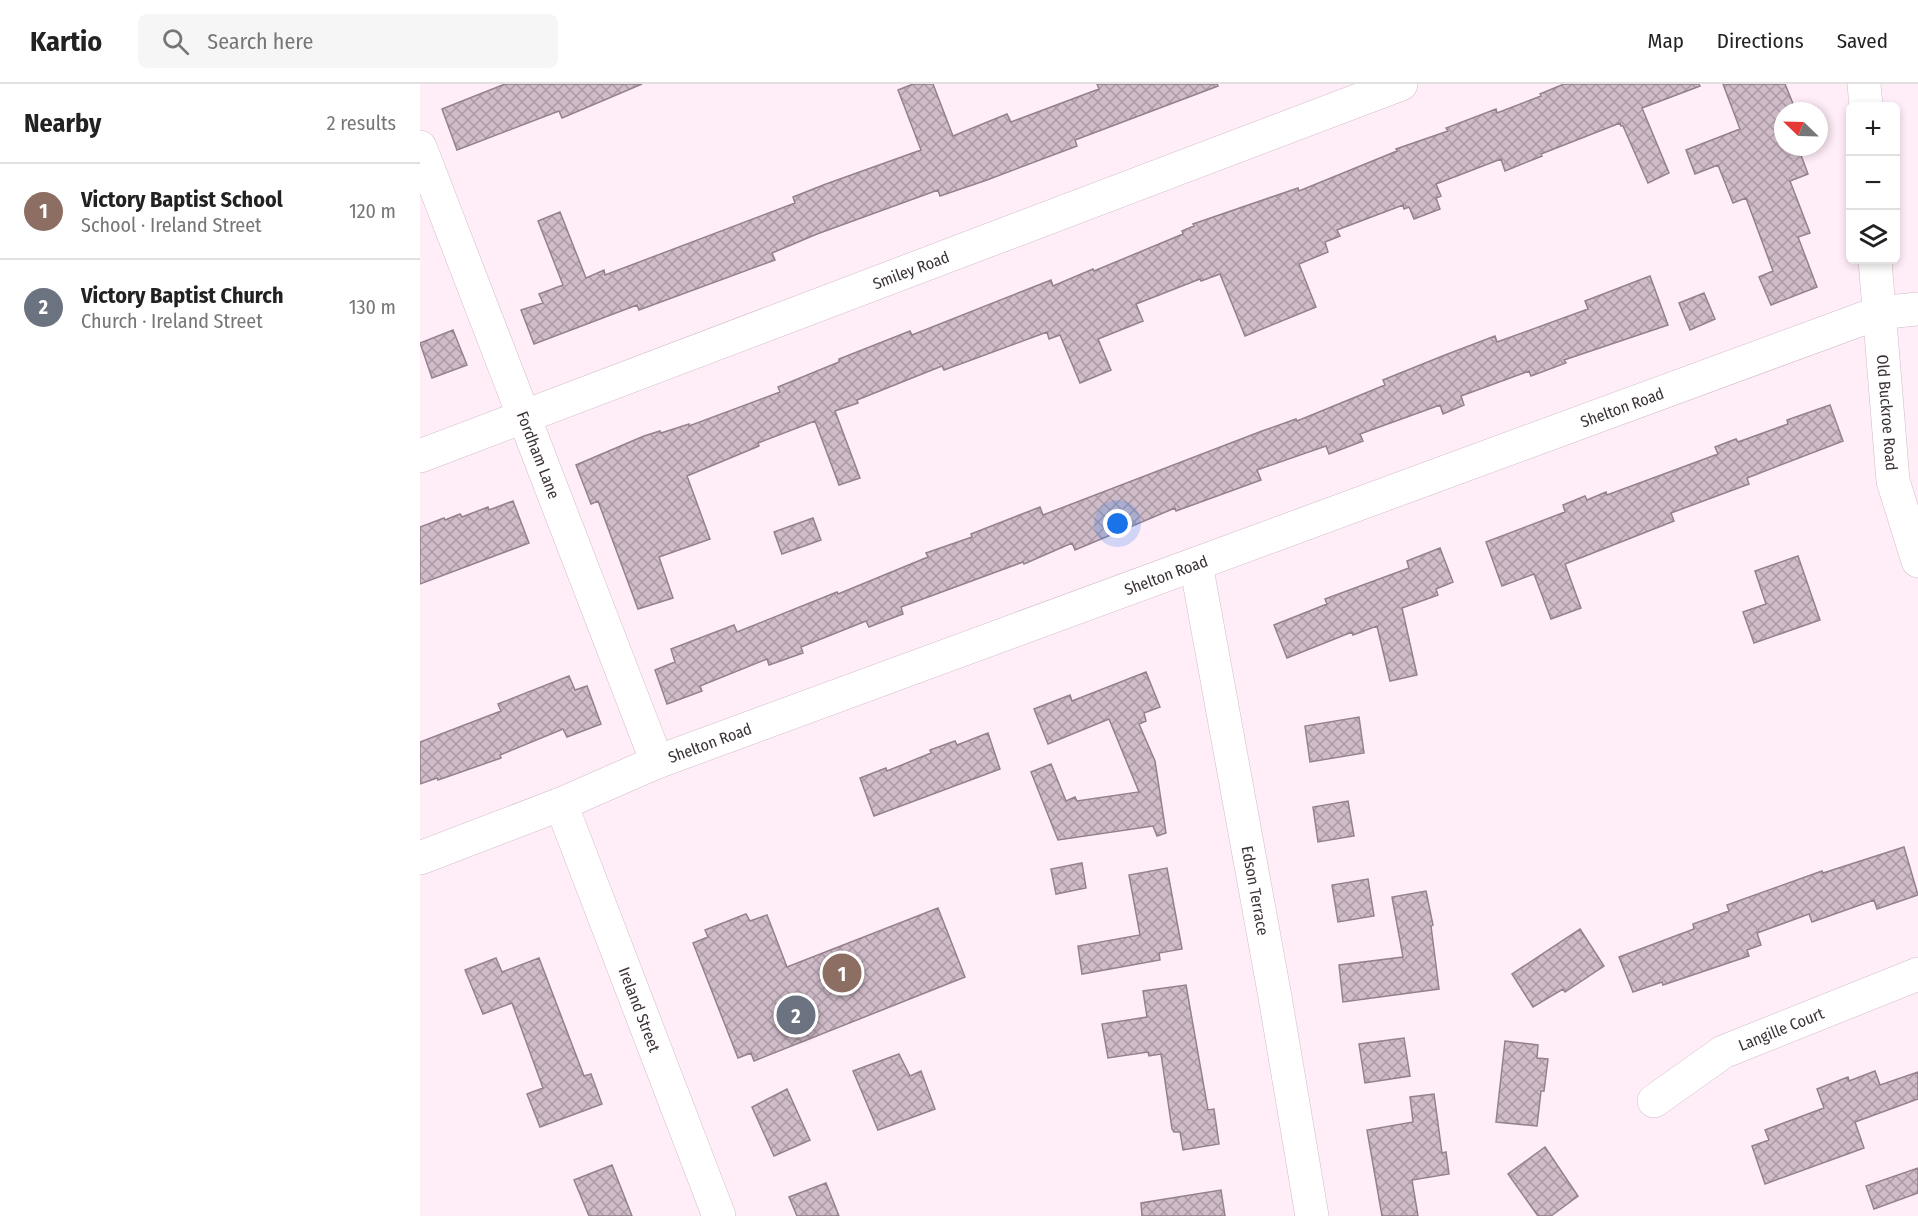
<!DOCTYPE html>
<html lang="en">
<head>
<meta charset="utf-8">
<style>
	:root { --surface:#fff; --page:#f6f6f6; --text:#222; --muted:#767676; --line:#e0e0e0; --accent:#d93025 }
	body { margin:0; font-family:"Fira Sans Condensed",sans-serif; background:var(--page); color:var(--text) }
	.controls { position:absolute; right:18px; top:18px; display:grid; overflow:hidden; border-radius:9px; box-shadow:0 3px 9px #0003 }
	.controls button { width:54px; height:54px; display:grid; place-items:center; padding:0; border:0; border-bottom:2px solid var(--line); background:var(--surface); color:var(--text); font:30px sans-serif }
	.compass { position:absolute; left:1354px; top:18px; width:54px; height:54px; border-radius:50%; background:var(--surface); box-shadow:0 3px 9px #0003; rotate:293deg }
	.you { position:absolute; left:698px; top:440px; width:21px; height:21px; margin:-15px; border:4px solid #fff; border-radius:50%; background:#1a73e8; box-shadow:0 0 0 9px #1a73e833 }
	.badge { display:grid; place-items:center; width:39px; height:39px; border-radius:50%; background:var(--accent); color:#fff; font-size:20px; font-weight:700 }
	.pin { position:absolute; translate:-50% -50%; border:3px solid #fff; box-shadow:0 2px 6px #0006 }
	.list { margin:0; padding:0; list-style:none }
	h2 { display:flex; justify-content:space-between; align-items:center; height:78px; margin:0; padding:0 24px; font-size:26px }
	h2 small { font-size:20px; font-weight:400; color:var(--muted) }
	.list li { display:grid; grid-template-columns:39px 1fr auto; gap:18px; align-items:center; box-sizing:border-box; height:96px; padding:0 24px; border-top:2px solid var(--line) }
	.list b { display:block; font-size:22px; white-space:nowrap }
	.list p { margin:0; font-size:20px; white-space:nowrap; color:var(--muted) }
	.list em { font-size:20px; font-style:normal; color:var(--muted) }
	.icon { flex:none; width:33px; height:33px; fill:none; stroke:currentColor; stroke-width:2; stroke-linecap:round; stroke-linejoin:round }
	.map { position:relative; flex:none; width:1498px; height:1132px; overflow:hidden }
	header { display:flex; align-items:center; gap:36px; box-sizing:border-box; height:84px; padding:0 30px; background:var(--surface); border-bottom:2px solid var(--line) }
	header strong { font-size:28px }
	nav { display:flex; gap:33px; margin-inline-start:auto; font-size:21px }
	.search { width:420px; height:54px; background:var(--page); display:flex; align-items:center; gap:15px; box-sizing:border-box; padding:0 21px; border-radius:9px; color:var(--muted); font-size:22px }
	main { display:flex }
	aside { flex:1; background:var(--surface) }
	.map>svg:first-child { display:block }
</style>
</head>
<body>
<header>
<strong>Kartio</strong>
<div class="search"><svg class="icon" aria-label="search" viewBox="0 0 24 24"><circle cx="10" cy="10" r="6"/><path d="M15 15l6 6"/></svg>Search here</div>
<nav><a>Map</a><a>Directions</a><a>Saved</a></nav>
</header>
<main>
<aside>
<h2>Nearby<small>2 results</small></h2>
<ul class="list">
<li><span class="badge" style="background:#8d6e63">1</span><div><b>Victory Baptist School</b><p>School · Ireland Street</p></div><em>120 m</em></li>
<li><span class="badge" style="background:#6b7280">2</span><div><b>Victory Baptist Church</b><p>Church · Ireland Street</p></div><em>130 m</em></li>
</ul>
</aside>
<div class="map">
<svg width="1498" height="1132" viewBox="0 0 1498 1132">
	<defs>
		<pattern id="building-cross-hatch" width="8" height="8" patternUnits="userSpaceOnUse" patternTransform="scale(1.5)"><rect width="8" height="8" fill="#d0bbc9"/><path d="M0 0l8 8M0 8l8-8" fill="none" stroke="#aa99a4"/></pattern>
	</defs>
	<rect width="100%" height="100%" fill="#ffedf8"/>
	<path fill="url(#building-cross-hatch)" stroke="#95818e" stroke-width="1.5" d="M 85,0 L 222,0 L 142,34 L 139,27 L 37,66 L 22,25 Z
		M 493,0 L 513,0 L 533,52 L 587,30 L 591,38 L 679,5 L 677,0 L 797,0 L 798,2 L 655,56 L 657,62 L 567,96 L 520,112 L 518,106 L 397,150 L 352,169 L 355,176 L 219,226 L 217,221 L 114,260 L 101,226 L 123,219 L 119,210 L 143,201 L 118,137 L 140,128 L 166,194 L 184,186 L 185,191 L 375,119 L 373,113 L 406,100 L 501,66 L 478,6 Z
		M 1144,0 L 1279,0 L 1280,2 L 1222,24 L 1249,89 L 1228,99 L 1203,42 L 1201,42 L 1200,39 L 1121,70 L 1122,72 L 1085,87 L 1081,75 L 1016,100 L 1021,112 L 1016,114 L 1020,125 L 994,135 L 989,123 L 984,125 L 983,121 L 917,146 L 920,152 L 905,158 L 908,168 L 879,180 L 896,223 L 825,252 L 800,190 L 781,197 L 780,195 L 716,220 L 723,237 L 678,255 L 691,286 L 660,299 L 640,251 L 629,255 L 627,248 L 524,286 L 522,282 L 437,316 L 438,319 L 415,327 L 440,394 L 419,401 L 395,337 L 338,359 L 339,362 L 267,392 L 290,455 L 239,473 L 253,514 L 218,525 L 178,417 L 171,420 L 156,381 L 224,352 L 240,347 L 241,349 L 269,340 L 269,342 L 360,308 L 358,303 L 419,278 L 419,275 L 490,247 L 492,251 L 631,196 L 633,202 L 673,185 L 674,187 L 763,150 L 762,147 L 774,142 L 773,140 L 878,104 L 879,107 L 977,67 L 976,65 L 1028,47 L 1026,44 L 1076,25 L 1077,29 L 1121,12 L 1120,10 Z
		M 1303,0 L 1365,0 L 1376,27 L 1363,27 L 1363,63 L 1378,63 L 1388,90 L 1370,97 L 1390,149 L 1378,153 L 1397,203 L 1351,221 L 1339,193 L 1353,187 L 1326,114 L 1313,119 L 1298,81 L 1275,90 L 1266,66 L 1320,45 Z
		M 1230,192 L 1248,241 L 1144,276 L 1146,279 L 1111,292 L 1109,287 L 1041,312 L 1044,321 L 1023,330 L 1020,321 L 987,333 L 940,350 L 943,357 L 909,370 L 906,362 L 837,386 L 841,396 L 756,427 L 755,424 L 655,466 L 652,459 L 604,480 L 603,478 L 481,523 L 483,530 L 449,543 L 446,537 L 381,563 L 383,569 L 349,581 L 347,575 L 280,602 L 282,607 L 247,620 L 235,586 L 255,578 L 251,565 L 314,541 L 317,548 L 417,508 L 418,510 L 508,473 L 506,469 L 552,453 L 551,450 L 620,423 L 623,431 L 842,347 L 876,335 L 877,337 L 965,301 L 963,296 L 1025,271 L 1075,252 L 1077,258 L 1168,225 L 1165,217 Z
		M 1284,209 L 1295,235 L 1270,246 L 1259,219 Z
		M 33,246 L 47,281 L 12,294 L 0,259 Z
		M 1410,321 L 1423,357 L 1327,394 L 1329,400 L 1251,429 L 1254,437 L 1145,480 L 1161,524 L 1131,535 L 1114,490 L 1082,502 L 1066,458 L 1145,428 L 1143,421 L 1165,412 L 1167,416 L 1186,408 L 1187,411 L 1298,370 L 1295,363 L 1316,355 L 1318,358 L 1368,340 L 1367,336 Z
		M 93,417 L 109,459 L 0,500 L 0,443 L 24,434 L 25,436 L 40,430 L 42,433 L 68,423 L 69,426 Z
		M 393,434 L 401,456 L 362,470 L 354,448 Z
		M 1020,464 L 1033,498 L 1016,505 L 1018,511 L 982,524 L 997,591 L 970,597 L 957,542 L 933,551 L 932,548 L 867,574 L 854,541 L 907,520 L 905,515 L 989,484 L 987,477 Z
		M 1378,472 L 1400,536 L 1334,559 L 1323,528 L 1346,520 L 1335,487 Z
		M 726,588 L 740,623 L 724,629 L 726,637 L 719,640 L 735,677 L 746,749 L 737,752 L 733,742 L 638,756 L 611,688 L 631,680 L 646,717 L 655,713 L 657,717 L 719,708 L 689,635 L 628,660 L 614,625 L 650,611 L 652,617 Z
		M 149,592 L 155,606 L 167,602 L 181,640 L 147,653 L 143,645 L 80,671 L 81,674 L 18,696 L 17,694 L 0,700 L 0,658 L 81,627 L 78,620 Z
		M 939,633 L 944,669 L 890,678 L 885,642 Z
		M 568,649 L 580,685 L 454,732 L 440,694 L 466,684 L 467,687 L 511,669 L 510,666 L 535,657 L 537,661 Z
		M 928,717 L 934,752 L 898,758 L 893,723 Z
		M 1484,763 L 1498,811 L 1457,825 L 1454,816 L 1392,838 L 1389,830 L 1337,849 L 1341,861 L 1327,866 L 1329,872 L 1243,901 L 1242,898 L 1213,908 L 1199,873 L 1274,845 L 1273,840 L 1309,827 L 1307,821 L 1402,787 L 1403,789 Z
		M 662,779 L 666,804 L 636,810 L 631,785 Z
		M 747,784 L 762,865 L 739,869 L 740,876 L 662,890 L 658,862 L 720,851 L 709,791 Z
		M 948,795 L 954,832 L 918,838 L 912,801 Z
		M 1006,807 L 1013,841 L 1011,842 L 1019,905 L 923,918 L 919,881 L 983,873 L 972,813 Z
		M 518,824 L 545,893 L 334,977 L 331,969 L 318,974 L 273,859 L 288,853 L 285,846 L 326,830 L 330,837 L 347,831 L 367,883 Z
		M 1160,845 L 1184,882 L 1145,908 L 1143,905 L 1113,923 L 1092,890 Z
		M 76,874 L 82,888 L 119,874 L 164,992 L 171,990 L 182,1020 L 120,1043 L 107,1010 L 123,1004 L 92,919 L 63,930 L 45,886 Z
		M 766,901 L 788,1026 L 794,1025 L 799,1060 L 763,1066 L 760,1048 L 754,1048 L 752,1045 L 741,970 L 729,972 L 728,968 L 688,974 L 682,940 L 727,933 L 723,907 Z
		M 984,954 L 990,992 L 945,999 L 939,960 Z
		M 1085,957 L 1118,961 L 1117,974 L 1128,975 L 1124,1007 L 1121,1007 L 1117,1042 L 1076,1038 Z
		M 479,970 L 490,992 L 501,987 L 515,1025 L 458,1046 L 433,987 Z
		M 1455,987 L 1460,1001 L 1498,988 L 1498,1015 L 1435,1038 L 1444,1064 L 1345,1100 L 1332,1062 L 1349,1056 L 1345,1046 L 1404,1024 L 1397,1005 L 1428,993 L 1429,997 Z
		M 367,1005 L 390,1056 L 354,1072 L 332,1023 Z
		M 1014,1010 L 1022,1069 L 1026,1068 L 1029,1090 L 992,1096 L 998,1132 L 962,1132 L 947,1046 L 993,1038 L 990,1013 Z
		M 1125,1063 L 1158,1112 L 1131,1132 L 1118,1132 L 1088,1090 Z
		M 192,1081 L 212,1132 L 169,1132 L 154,1096 Z
		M 1498,1084 L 1498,1109 L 1454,1125 L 1446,1102 Z
		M 406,1099 L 419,1132 L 377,1132 L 369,1113 Z
		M 801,1106 L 805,1132 L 722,1132 L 721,1119 Z"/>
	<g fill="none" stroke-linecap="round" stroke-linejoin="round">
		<defs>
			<g id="minor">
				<path d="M 1444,0 L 1446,22"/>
				<path id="s1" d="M 0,63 L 237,678"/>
				<path id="s2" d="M 1455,176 L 1473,397 L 1498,477"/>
				<path id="s3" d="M 0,372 L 981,0"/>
				<path id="s4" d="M 776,480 L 855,913 L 892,1132"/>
				<path id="s5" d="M 141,720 L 299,1132"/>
				<path id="s6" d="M 0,774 L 141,720 L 237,678 L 1458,229 L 1498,225"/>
				<path id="s7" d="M 1234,1017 L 1303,968 L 1498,890"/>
			</g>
		</defs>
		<use href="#minor" stroke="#d1bcc9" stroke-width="34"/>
		<use href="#minor" stroke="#fff" stroke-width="33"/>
	</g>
	<g text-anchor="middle" stroke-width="5" stroke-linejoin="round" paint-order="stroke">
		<g font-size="16" fill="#3c3339" stroke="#ffedf8">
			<text dy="6" stroke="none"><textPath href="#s3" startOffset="525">Smiley Road</textPath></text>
			<text dy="6" stroke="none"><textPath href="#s6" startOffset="1284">Shelton Road</textPath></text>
			<text dy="6" stroke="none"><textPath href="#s2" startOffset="153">Old Buckroe Road</textPath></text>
			<text dy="6" stroke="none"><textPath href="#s1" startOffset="330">Fordham Lane</textPath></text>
			<text dy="6" stroke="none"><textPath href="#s6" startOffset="798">Shelton Road</textPath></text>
			<text dy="6" stroke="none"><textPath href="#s6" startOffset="312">Shelton Road</textPath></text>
			<text dy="6" stroke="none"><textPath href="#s4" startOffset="332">Edson Terrace</textPath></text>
			<text dy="6" stroke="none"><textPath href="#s5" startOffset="220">Ireland Street</textPath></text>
			<text dy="6" stroke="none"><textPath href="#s7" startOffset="147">Langille Court</textPath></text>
		</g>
	</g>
</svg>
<div class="controls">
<button>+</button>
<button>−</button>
<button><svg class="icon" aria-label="layers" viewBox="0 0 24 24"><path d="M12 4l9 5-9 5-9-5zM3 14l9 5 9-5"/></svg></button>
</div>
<svg class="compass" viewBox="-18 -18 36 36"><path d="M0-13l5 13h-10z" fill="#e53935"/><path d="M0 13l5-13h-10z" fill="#767676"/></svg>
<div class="you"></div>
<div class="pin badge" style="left:422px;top:889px;background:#8d6e63">1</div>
<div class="pin badge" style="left:376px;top:931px;background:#6b7280">2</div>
</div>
</main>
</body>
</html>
